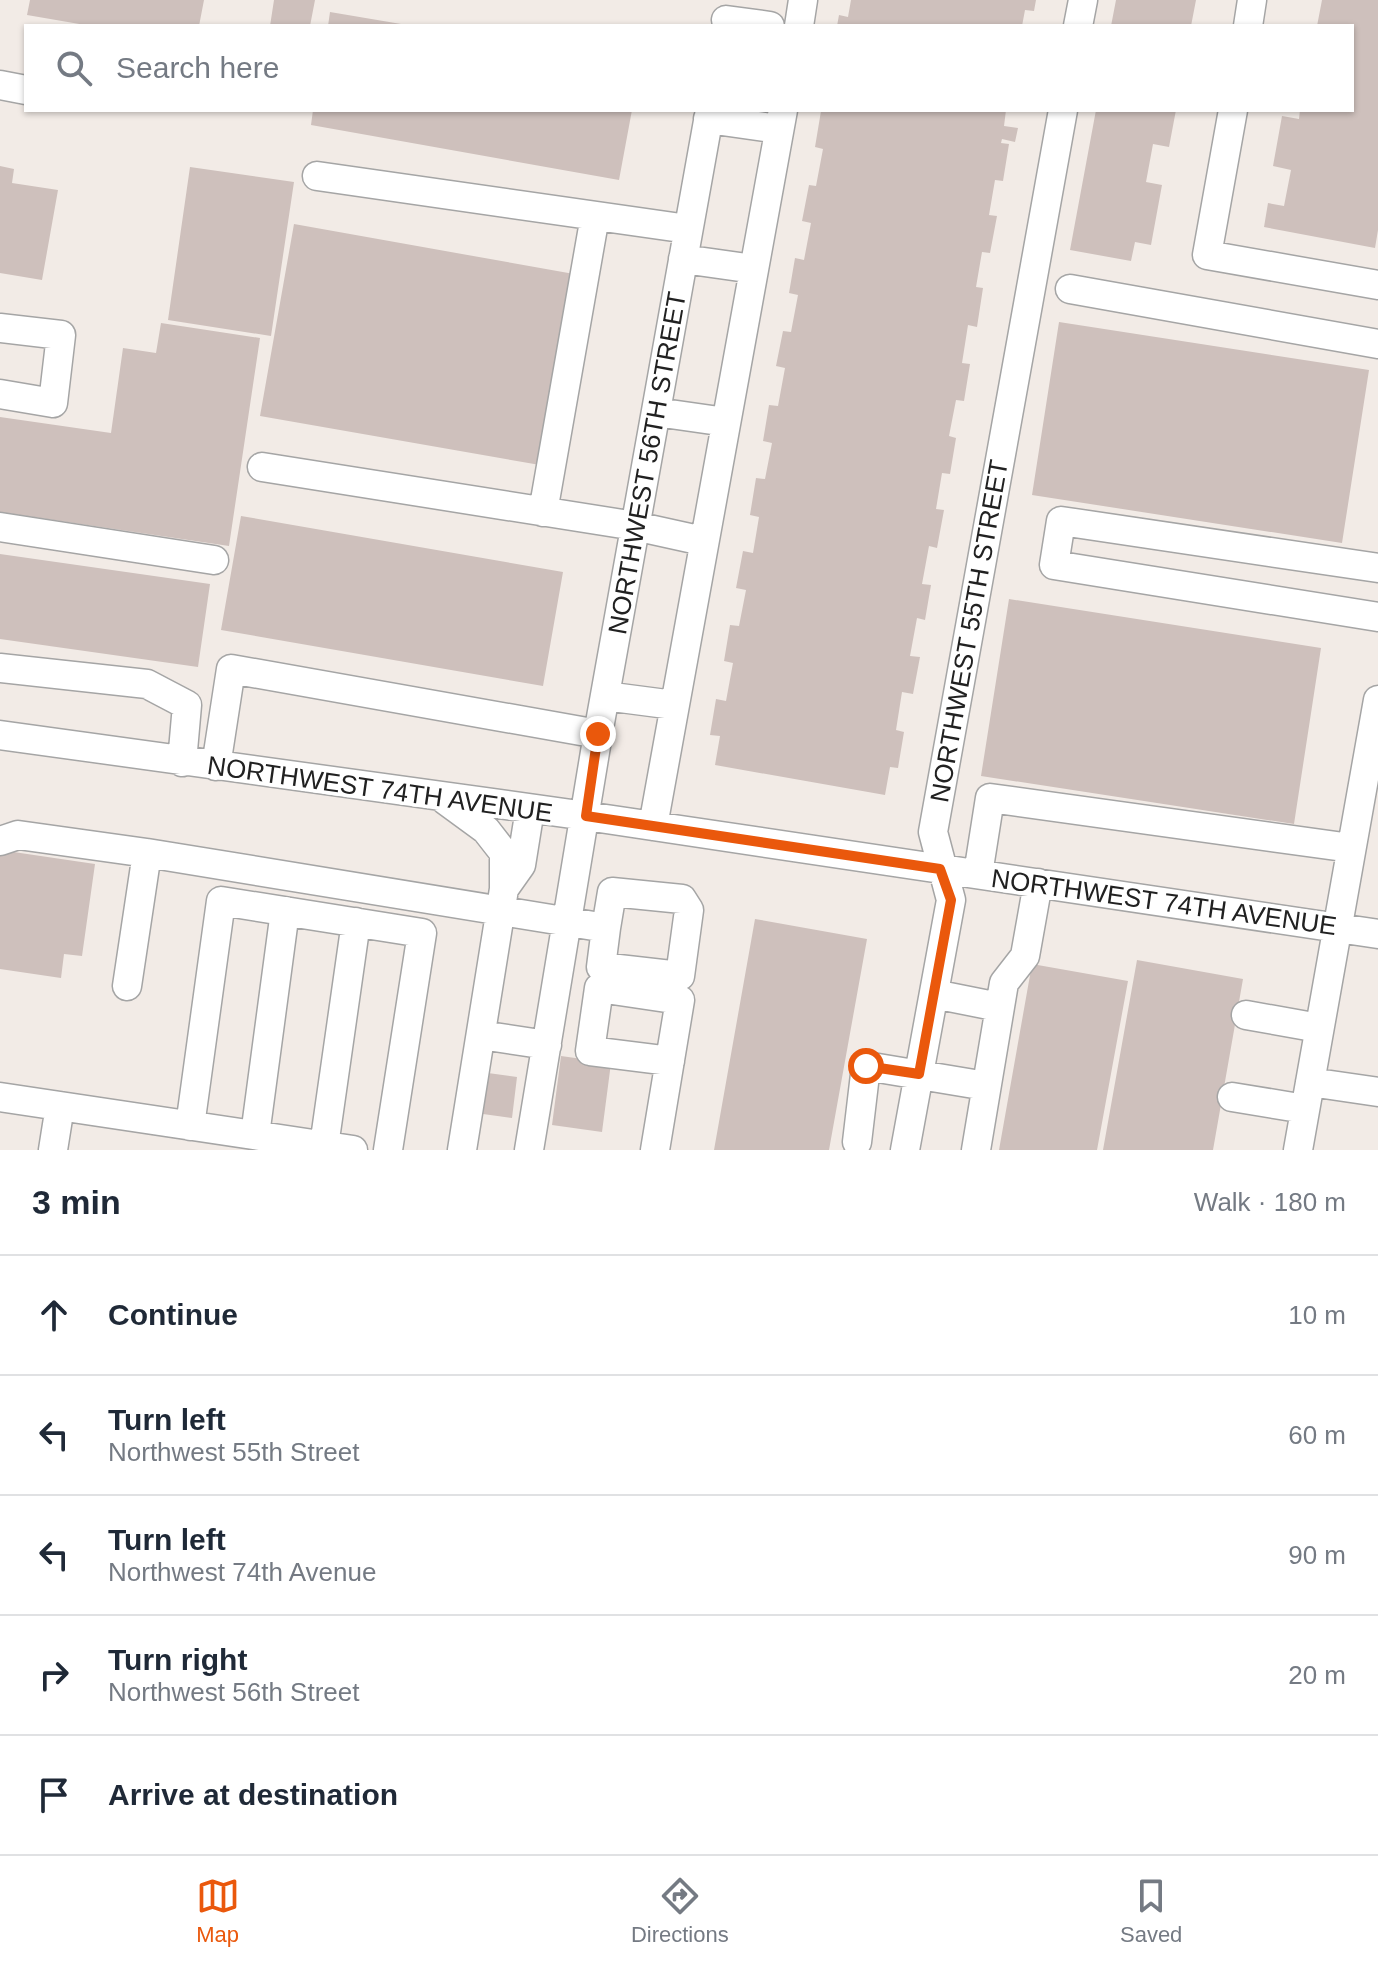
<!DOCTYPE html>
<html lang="en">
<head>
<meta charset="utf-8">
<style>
	:root { --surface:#fff; --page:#f2f2f3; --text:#1f2937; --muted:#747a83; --line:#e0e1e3; --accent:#ea580c }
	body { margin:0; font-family:Helvetica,sans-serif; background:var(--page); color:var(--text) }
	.stop { position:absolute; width:24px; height:24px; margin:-18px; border:6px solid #ea580c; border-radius:50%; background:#fff }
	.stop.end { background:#ea580c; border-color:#fff; box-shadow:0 2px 8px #0008 }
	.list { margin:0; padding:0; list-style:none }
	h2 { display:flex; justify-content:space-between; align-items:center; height:104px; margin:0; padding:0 32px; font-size:34px }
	h2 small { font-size:26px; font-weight:400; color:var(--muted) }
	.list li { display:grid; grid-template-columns:52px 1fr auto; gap:24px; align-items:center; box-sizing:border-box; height:120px; padding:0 32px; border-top:2px solid var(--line) }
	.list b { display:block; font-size:30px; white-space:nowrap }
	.list p { margin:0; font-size:26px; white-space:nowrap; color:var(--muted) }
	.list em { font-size:26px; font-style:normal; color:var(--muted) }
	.icon { flex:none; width:44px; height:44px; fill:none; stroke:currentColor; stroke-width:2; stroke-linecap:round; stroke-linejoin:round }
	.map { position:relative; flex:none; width:1378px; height:1150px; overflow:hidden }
	.search { position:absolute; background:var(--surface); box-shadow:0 2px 6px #0004; left:24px; right:24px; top:24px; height:88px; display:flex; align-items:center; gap:20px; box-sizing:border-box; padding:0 28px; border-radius:0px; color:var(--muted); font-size:30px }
	.sheet { height:704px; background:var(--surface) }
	nav { display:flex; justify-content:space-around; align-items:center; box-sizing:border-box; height:112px; border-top:2px solid var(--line); background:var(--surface); font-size:22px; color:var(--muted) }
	nav a { display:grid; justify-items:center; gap:4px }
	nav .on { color:var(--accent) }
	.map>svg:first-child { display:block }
</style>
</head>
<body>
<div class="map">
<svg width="1378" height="1150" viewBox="0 0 1378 1150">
	<rect width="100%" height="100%" fill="#f2ebe6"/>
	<path fill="#cec0bc" d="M 30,0 L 204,0 L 199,26 L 91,26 L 27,15 Z
		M 274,0 L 315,0 L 310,26 L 270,26 Z
		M 851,0 L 1036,0 L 1034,11 L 1025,10 L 1022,26 L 837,26 L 839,15 L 848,17 Z
		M 1116,0 L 1196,0 L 1191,26 L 1111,26 Z
		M 1322,0 L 1378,0 L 1378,230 L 1375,248 L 1264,227 L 1268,203 L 1284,206 L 1291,170 L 1273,166 L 1282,116 L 1299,119 L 1300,110 L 1352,110 L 1352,26 L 1317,26 Z
		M 330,12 L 401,24 L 401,26 L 328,26 Z
		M 313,110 L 632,110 L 619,180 L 311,125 Z
		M 831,110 L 1006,110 L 1004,126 L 1018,128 L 1015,142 L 1002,139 L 1001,143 L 1009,144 L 1003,181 L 995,180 L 989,215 L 997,216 L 990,253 L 982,252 L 976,287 L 983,288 L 977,327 L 968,325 L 962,363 L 970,364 L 964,401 L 956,400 L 949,436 L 956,438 L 950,474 L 942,473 L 936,509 L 944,510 L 937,548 L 929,546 L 922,584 L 931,585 L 925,620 L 917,618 L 910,656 L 920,657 L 913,694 L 902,692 L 896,730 L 904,732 L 898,768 L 890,767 L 885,795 L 715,765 L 720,736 L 710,735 L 716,699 L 726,701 L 733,663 L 724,661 L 730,625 L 739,626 L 746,590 L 736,588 L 743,551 L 753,553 L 759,517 L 750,515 L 756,478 L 765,479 L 772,443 L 763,441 L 769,405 L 778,406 L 785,368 L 776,366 L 783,331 L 791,332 L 798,295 L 789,293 L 795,258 L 804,260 L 811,223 L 802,221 L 809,185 L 816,186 L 823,149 L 815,147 L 821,111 Z
		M 1096,110 L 1176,110 L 1169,147 L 1153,144 L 1146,182 L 1162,185 L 1151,245 L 1135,242 L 1131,261 L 1070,250 Z
		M 0,166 L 14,169 L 12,183 L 58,190 L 42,280 L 0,273 Z
		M 190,167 L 294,182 L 271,336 L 168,320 Z
		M 294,224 L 574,274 L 540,465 L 260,416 Z
		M 1059,322 L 1369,370 L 1342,543 L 1032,495 Z
		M 161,323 L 260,338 L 229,546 L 0,512 L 0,417 L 111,433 L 123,348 L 156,353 Z
		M 241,516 L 563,572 L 543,686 L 221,630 Z
		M 0,554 L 210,584 L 198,667 L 0,639 Z
		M 1009,599 L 1321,648 L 1294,824 L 981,776 Z
		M 0,850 L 95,864 L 82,956 L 64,954 L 61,978 L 0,969 Z
		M 755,919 L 867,939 L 829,1150 L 714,1150 Z
		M 1137,960 L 1243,979 L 1213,1150 L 1103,1150 Z
		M 1032,964 L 1128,981 L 1097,1150 L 999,1150 Z
		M 561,1056 L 611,1063 L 602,1132 L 552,1125 Z
		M 488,1073 L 517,1077 L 512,1118 L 483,1114 Z"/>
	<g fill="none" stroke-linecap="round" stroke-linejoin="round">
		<defs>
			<path id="minor" d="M 726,20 L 770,26
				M 799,26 L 803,0
				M 1078,26 L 1083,0
				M 1248,26 L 1252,0
				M 0,85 L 26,90
				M 1233,110 L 1207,255 L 1378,285
				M 708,119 L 779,129
				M 317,176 L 688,229
				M 683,259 L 754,269
				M 1070,289 L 1378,344
				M 0,328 L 61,335 L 53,403 L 0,394
				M 656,412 L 726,422
				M 262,467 L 635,526 L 703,541
				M 543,512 L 595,216
				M 0,527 L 214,560
				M 1378,568 L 1061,521 L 1054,565 L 1378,617
				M 0,668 L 147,684 L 187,705 L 182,762
				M 605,696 L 674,705
				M 0,735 L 586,816 L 1378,934
				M 216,766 L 231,669 L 598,734
				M 445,800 L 486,830 L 504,853 L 504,888
				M 653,826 L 783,110
				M 0,841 L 18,835 L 147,853
				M 978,874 L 990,798 L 1351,848
				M 127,986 L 147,853 L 606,928 L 612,892 L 682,899 L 689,910 L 680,976 L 601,967 L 606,928
				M 934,994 L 999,1007
				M 1246,1015 L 1319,1028
				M 481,1035 L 547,1045
				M 1310,1082 L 1378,1092
				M 0,1097 L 353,1150
				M 1232,1097 L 1305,1109
				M 190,1126 L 221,901 L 422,933 L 388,1150
				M 255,1135 L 285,911
				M 857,1142 L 866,1066 L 986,1086
				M 324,1146 L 356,922
				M 53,1150 L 60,1106
				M 462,1150 L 504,889 L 521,865 L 530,809
				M 529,1150 L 598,734 L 710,110
				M 655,1150 L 680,1000 L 599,988 L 590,1051 L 670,1061
				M 905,1150 L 951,900 L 933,832 L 1063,110
				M 976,1150 L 1004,983 L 1025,956 L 1038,883
				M 1298,1150 L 1378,700"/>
		</defs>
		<use href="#minor" stroke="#a5a5a5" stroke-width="31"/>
		<use href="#minor" stroke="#fff" stroke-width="28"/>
	</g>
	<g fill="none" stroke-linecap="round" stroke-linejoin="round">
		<path stroke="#ea580c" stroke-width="10" d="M 598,734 L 586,816 L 940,869 L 951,900 L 919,1074 L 866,1066"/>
	</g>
	<g text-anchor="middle" stroke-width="7" stroke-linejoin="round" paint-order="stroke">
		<g font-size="26" fill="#212121" stroke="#fff">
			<text transform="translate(647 463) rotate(-80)" y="9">NORTHWEST 56TH STREET</text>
			<text transform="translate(969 631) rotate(-80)" y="9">NORTHWEST 55TH STREET</text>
			<text transform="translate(380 789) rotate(8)" y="9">NORTHWEST 74TH AVENUE</text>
			<text transform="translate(1164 902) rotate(8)" y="9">NORTHWEST 74TH AVENUE</text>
		</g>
	</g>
</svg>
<div class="stop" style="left:866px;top:1066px"></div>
<div class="stop end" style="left:598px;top:734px"></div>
<div class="search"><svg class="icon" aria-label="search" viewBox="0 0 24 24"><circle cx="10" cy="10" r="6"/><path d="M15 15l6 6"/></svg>Search here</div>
</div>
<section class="sheet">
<h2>3 min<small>Walk · 180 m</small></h2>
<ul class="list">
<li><svg class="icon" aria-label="ahead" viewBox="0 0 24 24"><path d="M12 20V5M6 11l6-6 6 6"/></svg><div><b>Continue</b></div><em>10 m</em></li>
<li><svg class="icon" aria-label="left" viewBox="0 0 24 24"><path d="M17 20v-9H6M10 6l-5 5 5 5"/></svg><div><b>Turn left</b><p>Northwest 55th Street</p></div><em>60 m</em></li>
<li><svg class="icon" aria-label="left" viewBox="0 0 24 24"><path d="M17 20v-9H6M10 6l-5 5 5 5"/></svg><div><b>Turn left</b><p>Northwest 74th Avenue</p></div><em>90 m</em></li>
<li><svg class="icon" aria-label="right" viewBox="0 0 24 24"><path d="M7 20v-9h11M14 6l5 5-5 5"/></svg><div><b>Turn right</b><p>Northwest 56th Street</p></div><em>20 m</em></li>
<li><svg class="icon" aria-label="arrive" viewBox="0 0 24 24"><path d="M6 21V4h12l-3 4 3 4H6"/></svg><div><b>Arrive at destination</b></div></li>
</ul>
</section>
<nav>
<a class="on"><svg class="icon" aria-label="map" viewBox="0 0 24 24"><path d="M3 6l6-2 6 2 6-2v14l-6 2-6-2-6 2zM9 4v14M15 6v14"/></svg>Map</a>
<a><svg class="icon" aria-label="directions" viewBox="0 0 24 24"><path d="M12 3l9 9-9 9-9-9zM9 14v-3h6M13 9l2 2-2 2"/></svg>Directions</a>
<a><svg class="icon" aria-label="saved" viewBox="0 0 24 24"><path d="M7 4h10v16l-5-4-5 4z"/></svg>Saved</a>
</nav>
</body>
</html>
